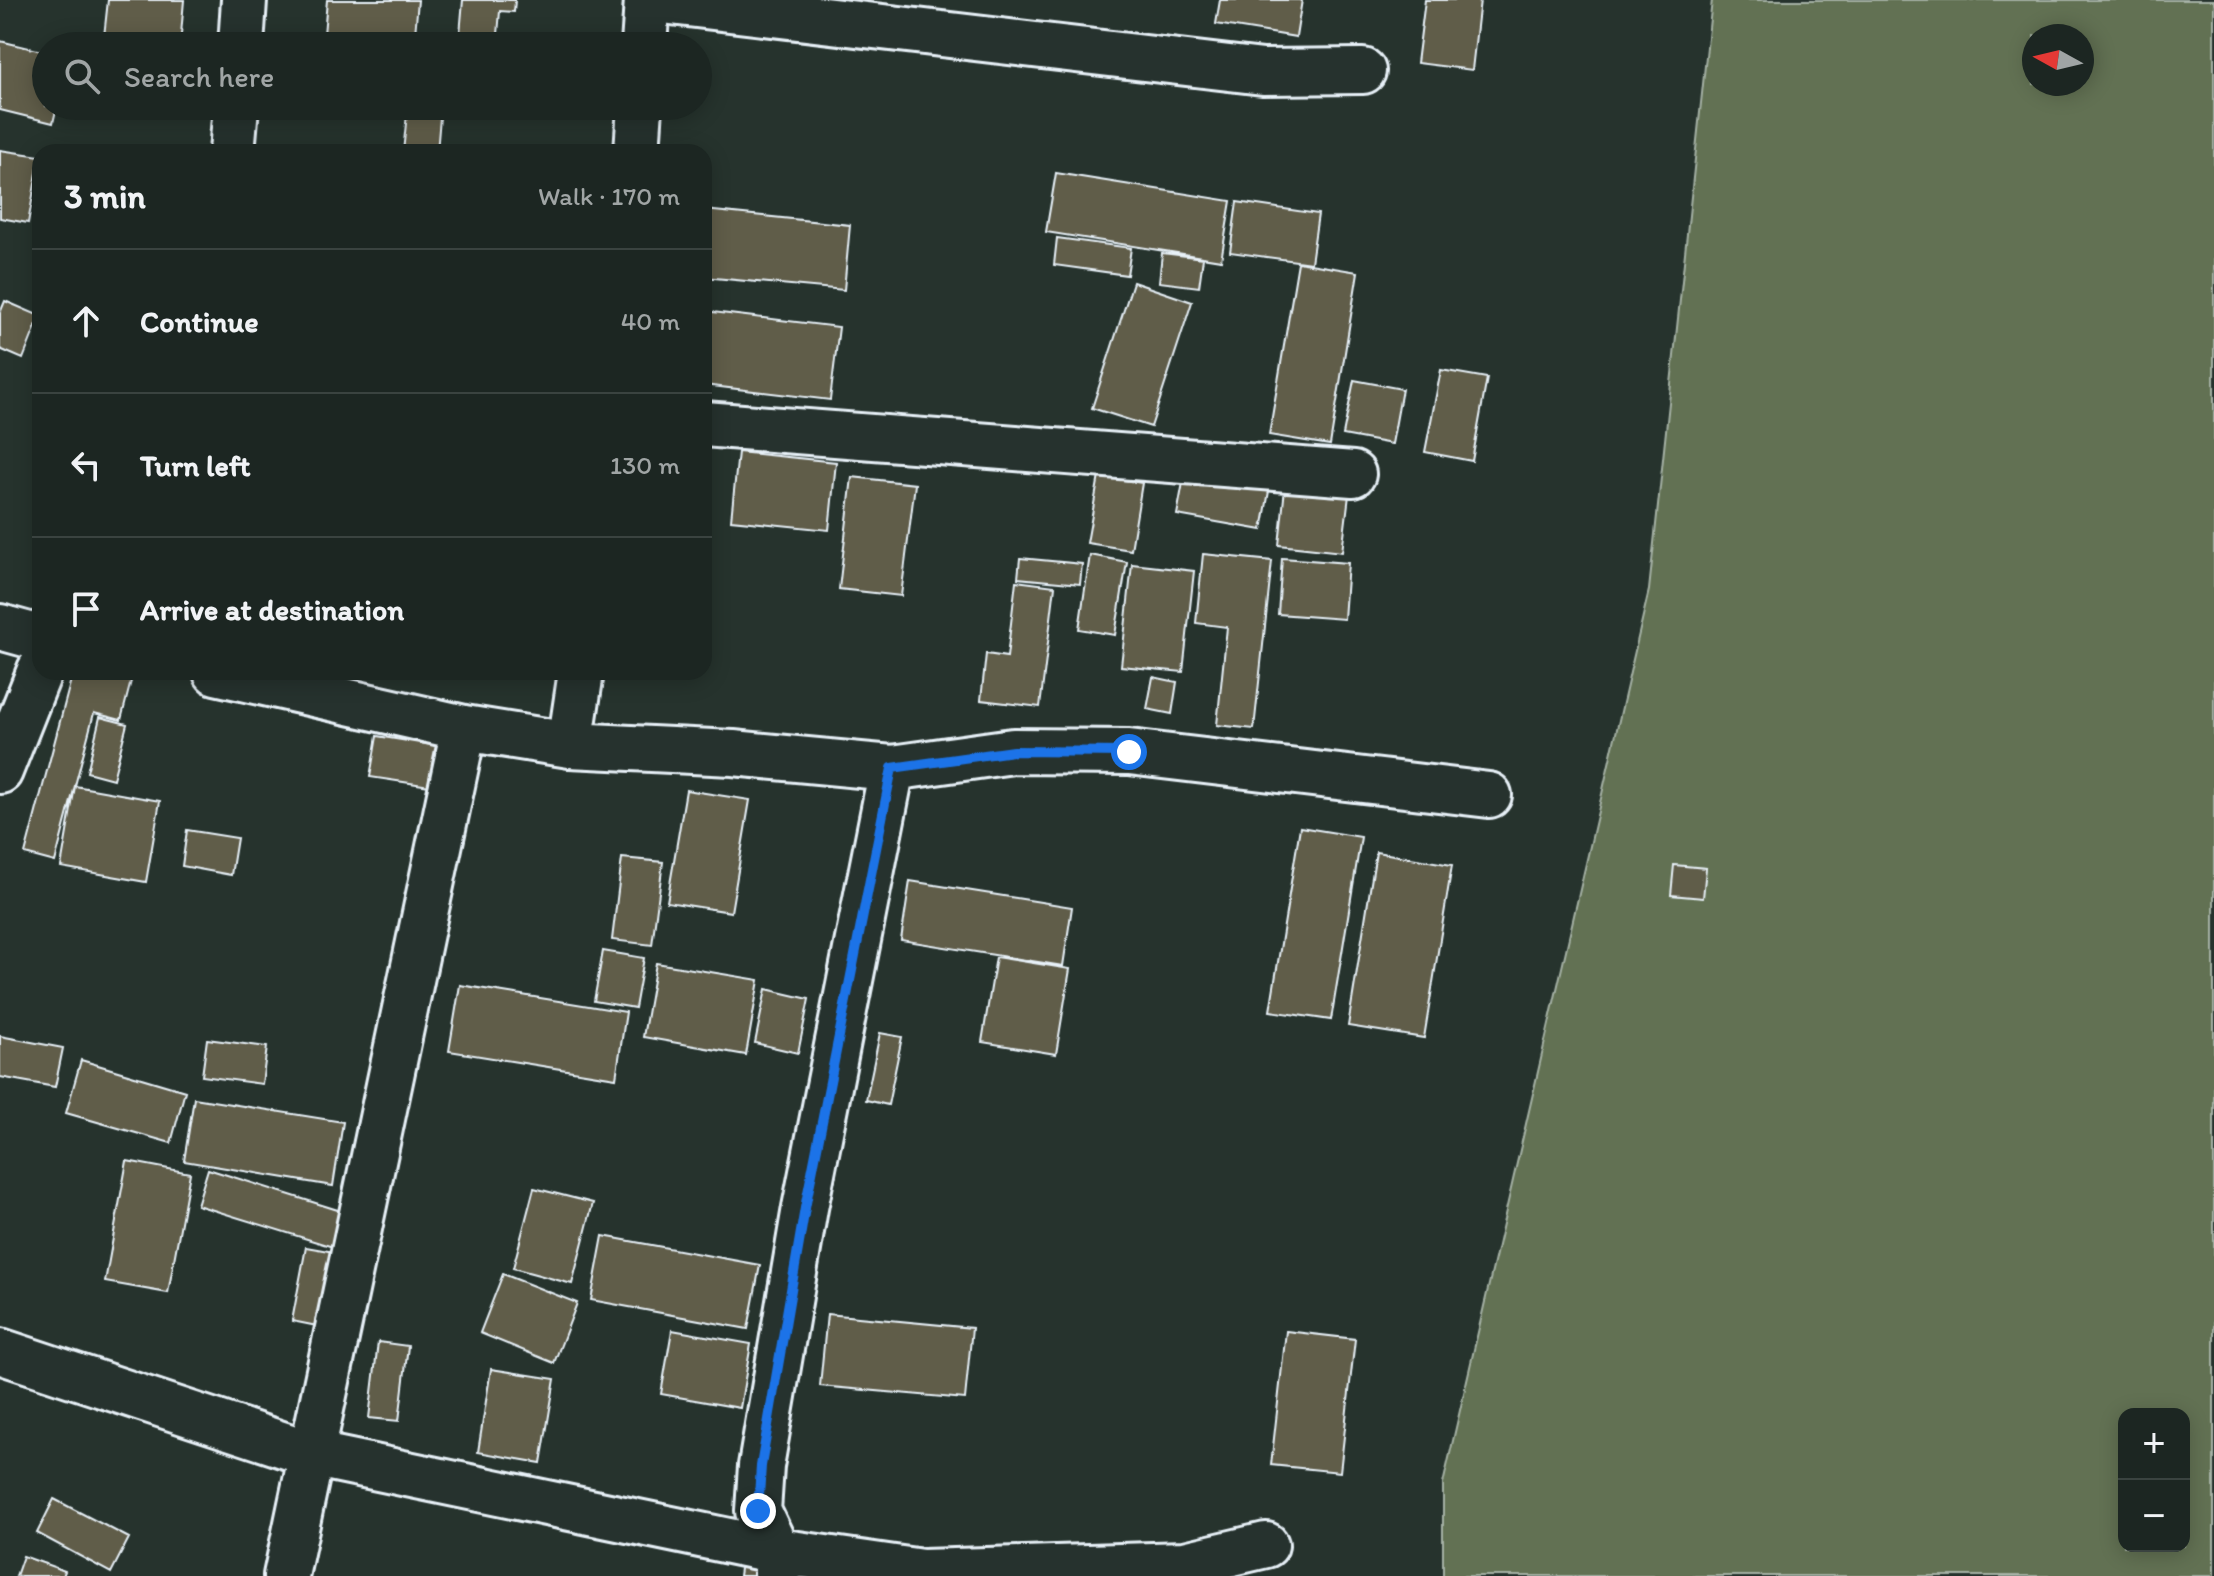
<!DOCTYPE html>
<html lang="en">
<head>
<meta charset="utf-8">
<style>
	:root { --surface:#1c2622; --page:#29322f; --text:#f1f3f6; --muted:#a0a5a5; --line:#3a4340 }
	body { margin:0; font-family:Itim,sans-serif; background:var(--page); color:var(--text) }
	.controls { position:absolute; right:24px; bottom:24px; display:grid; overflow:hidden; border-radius:16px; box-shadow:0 4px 20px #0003 }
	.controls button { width:72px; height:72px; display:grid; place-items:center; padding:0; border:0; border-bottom:2px solid var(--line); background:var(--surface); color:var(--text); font:40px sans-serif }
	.compass { position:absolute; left:2022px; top:24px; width:72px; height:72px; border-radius:50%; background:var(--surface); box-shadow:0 4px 20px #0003; rotate:278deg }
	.stop { position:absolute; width:24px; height:24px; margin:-18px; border:6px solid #1a73e8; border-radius:50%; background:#fff }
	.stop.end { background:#1a73e8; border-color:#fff; box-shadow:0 2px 8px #0008 }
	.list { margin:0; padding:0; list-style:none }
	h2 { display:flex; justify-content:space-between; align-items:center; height:104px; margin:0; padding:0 32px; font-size:34px }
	h2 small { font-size:26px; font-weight:400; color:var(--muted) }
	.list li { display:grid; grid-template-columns:52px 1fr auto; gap:24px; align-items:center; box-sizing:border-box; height:144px; padding:0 32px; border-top:2px solid var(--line) }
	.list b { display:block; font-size:30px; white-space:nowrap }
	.list em { font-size:26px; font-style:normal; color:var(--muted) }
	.icon { flex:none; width:44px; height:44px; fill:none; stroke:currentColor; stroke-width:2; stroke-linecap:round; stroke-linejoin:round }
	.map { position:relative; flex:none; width:2214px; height:1576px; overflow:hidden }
	.search { position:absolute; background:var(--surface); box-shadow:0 4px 20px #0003; left:32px; top:32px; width:680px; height:88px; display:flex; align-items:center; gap:20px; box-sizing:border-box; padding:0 28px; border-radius:44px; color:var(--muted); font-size:30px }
	.panel { position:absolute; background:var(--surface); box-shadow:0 4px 20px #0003; left:32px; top:144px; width:680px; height:536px; border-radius:24px }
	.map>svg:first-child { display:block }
</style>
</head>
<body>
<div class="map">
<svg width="2214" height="1576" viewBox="0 0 2214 1576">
	<rect width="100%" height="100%" fill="#26332d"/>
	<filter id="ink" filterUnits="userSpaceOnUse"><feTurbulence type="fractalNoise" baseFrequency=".0125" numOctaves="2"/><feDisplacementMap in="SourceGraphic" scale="16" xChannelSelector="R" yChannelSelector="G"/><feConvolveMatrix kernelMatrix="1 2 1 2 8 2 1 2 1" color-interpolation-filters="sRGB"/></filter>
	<g filter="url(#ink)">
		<path fill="#627152" stroke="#a5b1a5" stroke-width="2" fill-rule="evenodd" d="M 1712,0 L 2214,0 L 2214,1576 L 1443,1576 L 1443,1484 L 1649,590 ZM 2034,36 L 2082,36 L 2082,84 L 2034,84 ZM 2124,1414 L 2184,1414 L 2184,1546 L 2124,1546 Z"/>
		<path fill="#605d4a" stroke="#e8f1f8" stroke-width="2" d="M 108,0 L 184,0 L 180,46 L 103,46 Z
			M 327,0 L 418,0 L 414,46 L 323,46 Z
			M 463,0 L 515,0 L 514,12 L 500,11 L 497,46 L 459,46 Z
			M 1220,0 L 1302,0 L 1296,37 L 1216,24 Z
			M 1425,0 L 1480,0 L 1472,70 L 1417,63 Z
			M 0,41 L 46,52 L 46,106 L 57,106 L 53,123 L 0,110 Z
			M 407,114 L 440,117 L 437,152 L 403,152 Z
			M 0,150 L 40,156 L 28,223 L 0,218 Z
			M 1056,173 L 1231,201 L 1221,260 L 1046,232 Z
			M 1237,202 L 1318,214 L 1311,263 L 1230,252 Z
			M 704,210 L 850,225 L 844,290 L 704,277 Z
			M 1057,238 L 1131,248 L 1127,275 L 1054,265 Z
			M 1162,253 L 1203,258 L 1199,287 L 1159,282 Z
			M 1298,262 L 1358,272 L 1330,445 L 1269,435 Z
			M 1133,282 L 1192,302 L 1151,427 L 1092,408 Z
			M 5,301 L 40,316 L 23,359 L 0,349 L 0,313 Z
			M 704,311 L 839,327 L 830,400 L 704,385 Z
			M 1441,370 L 1487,378 L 1472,461 L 1425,452 Z
			M 1354,380 L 1402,389 L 1392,444 L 1343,435 Z
			M 738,452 L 836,462 L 829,530 L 731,520 Z
			M 1099,476 L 1142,483 L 1131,550 L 1087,543 Z
			M 852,477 L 915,484 L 901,596 L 839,589 Z
			M 1184,477 L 1269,491 L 1262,530 L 1177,515 Z
			M 1285,488 L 1349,495 L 1342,552 L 1279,545 Z
			M 1203,554 L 1272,561 L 1254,729 L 1217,725 L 1227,627 L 1196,623 Z
			M 1090,555 L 1127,562 L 1115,635 L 1079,629 Z
			M 1020,558 L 1082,564 L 1080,584 L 1018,578 Z
			M 1282,558 L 1348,563 L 1344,619 L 1278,614 Z
			M 1132,564 L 1194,571 L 1183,672 L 1121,666 Z
			M 1016,581 L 1055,586 L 1040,707 L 981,700 L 986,654 L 1007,657 Z
			M 73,672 L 98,672 L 131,681 L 121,720 L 94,713 L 55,862 L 25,854 Z
			M 1153,677 L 1177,682 L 1172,714 L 1147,709 Z
			M 100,717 L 127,724 L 113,779 L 87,772 Z
			M 377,736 L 457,749 L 450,789 L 370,777 Z
			M 75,786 L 160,801 L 146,882 L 61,867 Z
			M 686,790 L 750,800 L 731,912 L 667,902 Z
			M 1300,827 L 1361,837 L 1331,1020 L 1270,1011 Z
			M 187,830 L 237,838 L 231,875 L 182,866 Z
			M 1376,852 L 1452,865 L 1424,1038 L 1348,1026 Z
			M 622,858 L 663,862 L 652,945 L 612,940 Z
			M 1674,865 L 1706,868 L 1703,898 L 1671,895 Z
			M 910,881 L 1072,907 L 1063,966 L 901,940 Z
			M 603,951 L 644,958 L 635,1008 L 594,1001 Z
			M 996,957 L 1070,969 L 1056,1054 L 982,1042 Z
			M 656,963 L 759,980 L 746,1055 L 643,1037 Z
			M 460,985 L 626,1012 L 616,1078 L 449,1051 Z
			M 766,989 L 809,999 L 798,1053 L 755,1043 Z
			M 880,1033 L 902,1037 L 888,1105 L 866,1100 Z
			M 0,1036 L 63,1048 L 55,1087 L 0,1077 Z
			M 207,1039 L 267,1047 L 262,1084 L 202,1076 Z
			M 81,1060 L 185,1091 L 171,1143 L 66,1113 Z
			M 194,1098 L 343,1122 L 333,1186 L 184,1161 Z
			M 127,1161 L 190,1173 L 168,1293 L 105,1282 Z
			M 208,1169 L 344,1212 L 333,1247 L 197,1205 Z
			M 534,1188 L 593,1203 L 572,1284 L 513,1268 Z
			M 603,1236 L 760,1265 L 748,1329 L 591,1300 Z
			M 306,1247 L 340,1253 L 327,1328 L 292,1321 Z
			M 503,1274 L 577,1303 L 554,1363 L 480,1333 Z
			M 827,1314 L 972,1328 L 965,1399 L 820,1386 Z
			M 672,1330 L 751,1344 L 740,1408 L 661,1394 Z
			M 1286,1331 L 1355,1339 L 1340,1472 L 1271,1465 Z
			M 378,1342 L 408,1346 L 399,1421 L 369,1418 Z
			M 491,1369 L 555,1379 L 541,1463 L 478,1452 Z
			M 54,1499 L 129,1538 L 111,1573 L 37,1533 Z
			M 23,1556 L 65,1571 L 63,1576 L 16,1576 Z
			M 741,1561 L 772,1576 L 739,1576 Z"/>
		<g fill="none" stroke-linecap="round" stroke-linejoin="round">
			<defs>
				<path id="minor" d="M 654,0 L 1263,72 L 1363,71
					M 241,46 L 244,0
					M 644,46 L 647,0
					M 232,152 L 236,106
					M 637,152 L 640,106
					M 704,424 L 1353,474
					M 0,627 L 40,638
					M 216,672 L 464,728 L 570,745 L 733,753 L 892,768 L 1013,751 L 1129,752 L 1489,795
					M 570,745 L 581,672
					M 0,771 L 40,670
					M 0,1351 L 311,1454 L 777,1551 L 922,1572 L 1185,1564 L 1266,1545
					M 777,1574 L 777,1551 L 758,1511 L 761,1466 L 805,1208 L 892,768
					M 286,1576 L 464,728"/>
			</defs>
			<use href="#minor" stroke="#e8f1f8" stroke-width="50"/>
			<use href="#minor" stroke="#26332d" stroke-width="44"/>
		</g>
	</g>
	<g fill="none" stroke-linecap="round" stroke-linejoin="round" filter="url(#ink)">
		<path stroke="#1a73e8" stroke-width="10" d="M 758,1511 L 761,1466 L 805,1208 L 892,768 L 1013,751 L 1129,752"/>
	</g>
</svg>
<div class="controls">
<button>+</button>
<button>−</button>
</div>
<svg class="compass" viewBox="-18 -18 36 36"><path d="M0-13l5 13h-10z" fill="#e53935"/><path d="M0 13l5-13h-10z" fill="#a0a5a5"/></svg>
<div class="stop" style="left:1129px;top:752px"></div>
<div class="stop end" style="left:758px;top:1511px"></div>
<div class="search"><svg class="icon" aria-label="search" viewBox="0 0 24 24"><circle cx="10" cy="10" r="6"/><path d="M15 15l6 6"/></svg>Search here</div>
<section class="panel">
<h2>3 min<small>Walk · 170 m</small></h2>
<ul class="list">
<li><svg class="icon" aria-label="ahead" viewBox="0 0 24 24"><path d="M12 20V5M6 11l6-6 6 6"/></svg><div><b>Continue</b></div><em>40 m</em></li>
<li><svg class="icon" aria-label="left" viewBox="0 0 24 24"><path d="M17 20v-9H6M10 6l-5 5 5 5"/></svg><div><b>Turn left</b></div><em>130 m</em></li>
<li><svg class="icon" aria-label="arrive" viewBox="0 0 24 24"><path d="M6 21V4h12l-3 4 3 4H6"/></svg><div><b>Arrive at destination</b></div></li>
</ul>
</section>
</div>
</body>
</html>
